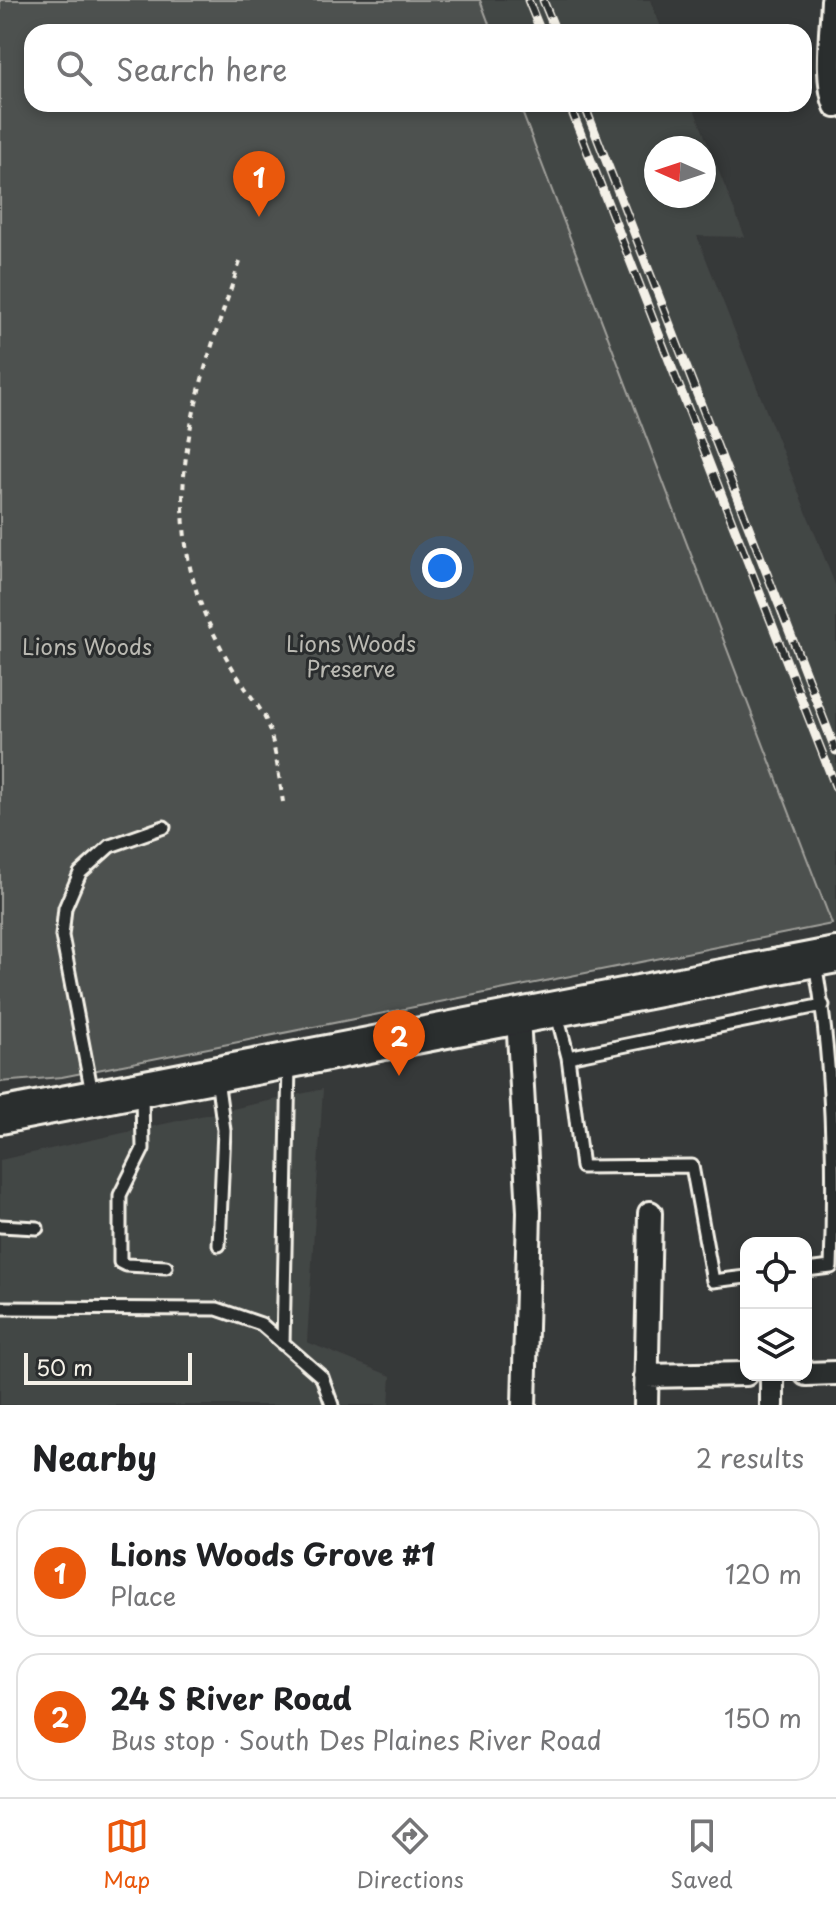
<!DOCTYPE html>
<html lang="en">
<head>
<meta charset="utf-8">
<style>
	:root { --surface:#fff; --page:#f6f6f6; --text:#202124; --muted:#757577; --line:#e0e0e0; --accent:#ea580c }
	body { margin:0; font-family:"Playpen Sans",sans-serif; background:var(--page); color:var(--text) }
	.controls { position:absolute; right:24px; bottom:24px; display:grid; overflow:hidden; border-radius:16px; box-shadow:0 4px 12px #0003 }
	.controls button { width:72px; height:72px; display:grid; place-items:center; padding:0; border:0; border-bottom:2px solid var(--line); background:var(--surface); color:var(--text); font:40px sans-serif }
	.compass { position:absolute; left:644px; top:136px; width:72px; height:72px; border-radius:50%; background:var(--surface); box-shadow:0 4px 12px #0003; rotate:273deg }
	.scale { position:absolute; left:24px; bottom:20px; width:168px; box-sizing:border-box; padding-left:8px; border:4px solid #f4f1e8; border-top:0; font-size:22px; line-height:28px; white-space:nowrap; color:#f4f1e8; -webkit-text-stroke:6px #2a2d2e; paint-order:stroke }
	.you { position:absolute; left:442px; top:568px; width:28px; height:28px; margin:-20px; border:6px solid #fff; border-radius:50%; background:#1a73e8; box-shadow:0 0 0 12px #1a73e833 }
	.badge { display:grid; place-items:center; width:52px; height:52px; border-radius:50%; background:var(--accent); color:#fff; font-size:26px; font-weight:700 }
	.pin { position:absolute; translate:-50% -66px; filter:drop-shadow(0 2px 4px #0008) }
	.pin::after { content:''; position:absolute; top:42px; width:28px; height:24px; background:inherit; clip-path:polygon(0 0,100% 0,50% 100%) }
	.list { margin:0; padding:0; list-style:none }
	h2 { display:flex; justify-content:space-between; align-items:center; height:104px; margin:0; padding:0 32px; font-size:34px }
	h2 small { font-size:26px; font-weight:400; color:var(--muted) }
	.list li { display:grid; grid-template-columns:52px 1fr auto; gap:24px; align-items:center; box-sizing:border-box; height:128px; margin:0 16px 16px; padding:0 16px; border:2px solid var(--line); border-radius:24px }
	.list b { display:block; font-size:30px; white-space:nowrap }
	.list p { margin:0; font-size:26px; white-space:nowrap; color:var(--muted) }
	.list em { font-size:26px; font-style:normal; color:var(--muted) }
	.icon { flex:none; width:44px; height:44px; fill:none; stroke:currentColor; stroke-width:2; stroke-linecap:round; stroke-linejoin:round }
	.map { position:relative; flex:none; width:836px; height:1405px; overflow:hidden }
	.search { position:absolute; background:var(--surface); box-shadow:0 4px 12px #0003; left:24px; right:24px; top:24px; height:88px; display:flex; align-items:center; gap:20px; box-sizing:border-box; padding:0 28px; border-radius:24px; color:var(--muted); font-size:30px }
	.sheet { height:392px; background:var(--surface) }
	nav { display:flex; justify-content:space-around; align-items:center; box-sizing:border-box; height:112px; border-top:2px solid var(--line); background:var(--surface); font-size:22px; color:var(--muted) }
	nav a { display:grid; justify-items:center; gap:4px }
	nav .on { color:var(--accent) }
	.map>svg:first-child { display:block }
</style>
</head>
<body>
<div class="map">
<svg width="836" height="1405" viewBox="0 0 836 1405">
	<rect width="100%" height="100%" fill="#363939"/>
	<filter id="ink" filterUnits="userSpaceOnUse"><feTurbulence type="fractalNoise" baseFrequency=".0125" numOctaves="2"/><feDisplacementMap in="SourceGraphic" scale="16" xChannelSelector="R" yChannelSelector="G"/><feConvolveMatrix kernelMatrix="1 2 1 2 8 2 1 2 1" color-interpolation-filters="sRGB"/></filter>
	<g filter="url(#ink)">
		<path fill="#434645" fill-rule="evenodd" d="M 444,0 L 650,0 L 663,32 L 457,32 Z
			M 485,104 L 692,104 L 745,237 L 697,236 L 836,587 L 836,923 L 832,924 L 824,905 L 565,230 ZM 656,148 L 704,148 L 704,196 L 656,196 Z
			M 323,1089 L 307,1342 L 391,1376 L 389,1405 L 0,1405 L 0,1160 Z"/>
		<path fill="#4e514f" stroke="#a1a19c" stroke-width="2" d="M 0,0 L 480,0 L 492,32 L 32,32 L 32,104 L 519,104 L 832,924 L 62,1077 L 0,1082 Z"/>
		<g fill="none" stroke-linecap="round" stroke-linejoin="round">
			<defs>
				<path id="lane" d="M 556,1011 L 568,1057 L 582,1167 L 692,1166 L 713,1281 L 746,1277
					M 568,1057 L 823,1005
					M 217,1079 L 224,1130 L 219,1245
					M 92,1093 L 62,936 L 65,908 L 80,873 L 110,846 L 164,827
					M 142,1093 L 143,1149 L 120,1195 L 120,1262 L 126,1265 L 166,1267
					M 0,1226 L 37,1228
					M 806,1270 L 831,1267 C 835,1165 833,1063 815,963
					M 0,1308 L 217,1309 L 261,1324 L 322,1377 L 332,1405
					M 283,1344 L 289,1065"/>
				<path id="street" d="M 833,0 C 832,29 825,80 836,106
					M 518,1016 L 529,1212 L 524,1405
					M 806,1374 L 836,1373
					M 772,1375 L 772,1405
					M 646,1376 L 746,1374
					M 646,1405 L 650,1213"/>
				<path id="primary" d="M 0,1116 L 836,955"/>
			</defs>
			<use href="#lane" stroke="#f4f1e8" stroke-width="17"/>
			<use href="#street" stroke="#f4f1e8" stroke-width="28"/>
			<use href="#primary" stroke="#f4f1e8" stroke-width="40"/>
			<path stroke="#f4f1e8" stroke-width="4" stroke-dasharray="6 6" stroke-linecap="butt" d="M 240,262 C 199,382 153,500 209,624 C 219,644 229,664 242,683 C 249,694 259,706 265,718 C 275,741 279,777 283,802"/>
			<use href="#lane" stroke="#2a2d2e" stroke-width="11"/>
			<use href="#street" stroke="#2a2d2e" stroke-width="22"/>
			<use href="#primary" stroke="#2a2d2e" stroke-width="34"/>
			<defs>
				<path id="rail" d="M 528,0 L 541,32
					M 543,0 L 556,32
					M 569,104 L 836,788
					M 584,104 L 836,751"/>
			</defs>
			<use href="#rail" stroke="#f4f1e8" stroke-width="9"/>
			<use href="#rail" stroke="#2a2d2e" stroke-width="6" stroke-dasharray="18" stroke-linecap="butt"/>
		</g>
	</g>
	<g text-anchor="middle" stroke-width="6" stroke-linejoin="round" paint-order="stroke">
		<g font-size="22" fill="#bab9b2" stroke="#2a2d2e">
			<text x="351" y="652">Lions Woods<tspan x="351" dy="25">Preserve</tspan></text>
			<text x="87" y="655">Lions Woods</text>
		</g>
	</g>
</svg>
<div class="controls">
<button><svg class="icon" aria-label="locate" viewBox="0 0 24 24"><circle cx="12" cy="12" r="6"/><path d="M12 2v4M12 18v4M2 12h4M18 12h4"/></svg></button>
<button><svg class="icon" aria-label="layers" viewBox="0 0 24 24"><path d="M12 4l9 5-9 5-9-5zM3 14l9 5 9-5"/></svg></button>
</div>
<svg class="compass" viewBox="-18 -18 36 36"><path d="M0-13l5 13h-10z" fill="#e53935"/><path d="M0 13l5-13h-10z" fill="#757577"/></svg>
<div class="scale">50 m</div>
<div class="you"></div>
<div class="pin badge" style="left:259px;top:217px">1</div>
<div class="pin badge" style="left:399px;top:1076px">2</div>
<div class="search"><svg class="icon" aria-label="search" viewBox="0 0 24 24"><circle cx="10" cy="10" r="6"/><path d="M15 15l6 6"/></svg>Search here</div>
</div>
<section class="sheet">
<h2>Nearby<small>2 results</small></h2>
<ul class="list">
<li><span class="badge">1</span><div><b>Lions Woods Grove #1</b><p>Place</p></div><em>120 m</em></li>
<li><span class="badge">2</span><div><b>24 S River Road</b><p>Bus stop · South Des Plaines River Road</p></div><em>150 m</em></li>
</ul>
</section>
<nav>
<a class="on"><svg class="icon" aria-label="map" viewBox="0 0 24 24"><path d="M3 6l6-2 6 2 6-2v14l-6 2-6-2-6 2zM9 4v14M15 6v14"/></svg>Map</a>
<a><svg class="icon" aria-label="directions" viewBox="0 0 24 24"><path d="M12 3l9 9-9 9-9-9zM9 14v-3h6M13 9l2 2-2 2"/></svg>Directions</a>
<a><svg class="icon" aria-label="saved" viewBox="0 0 24 24"><path d="M7 4h10v16l-5-4-5 4z"/></svg>Saved</a>
</nav>
</body>
</html>
